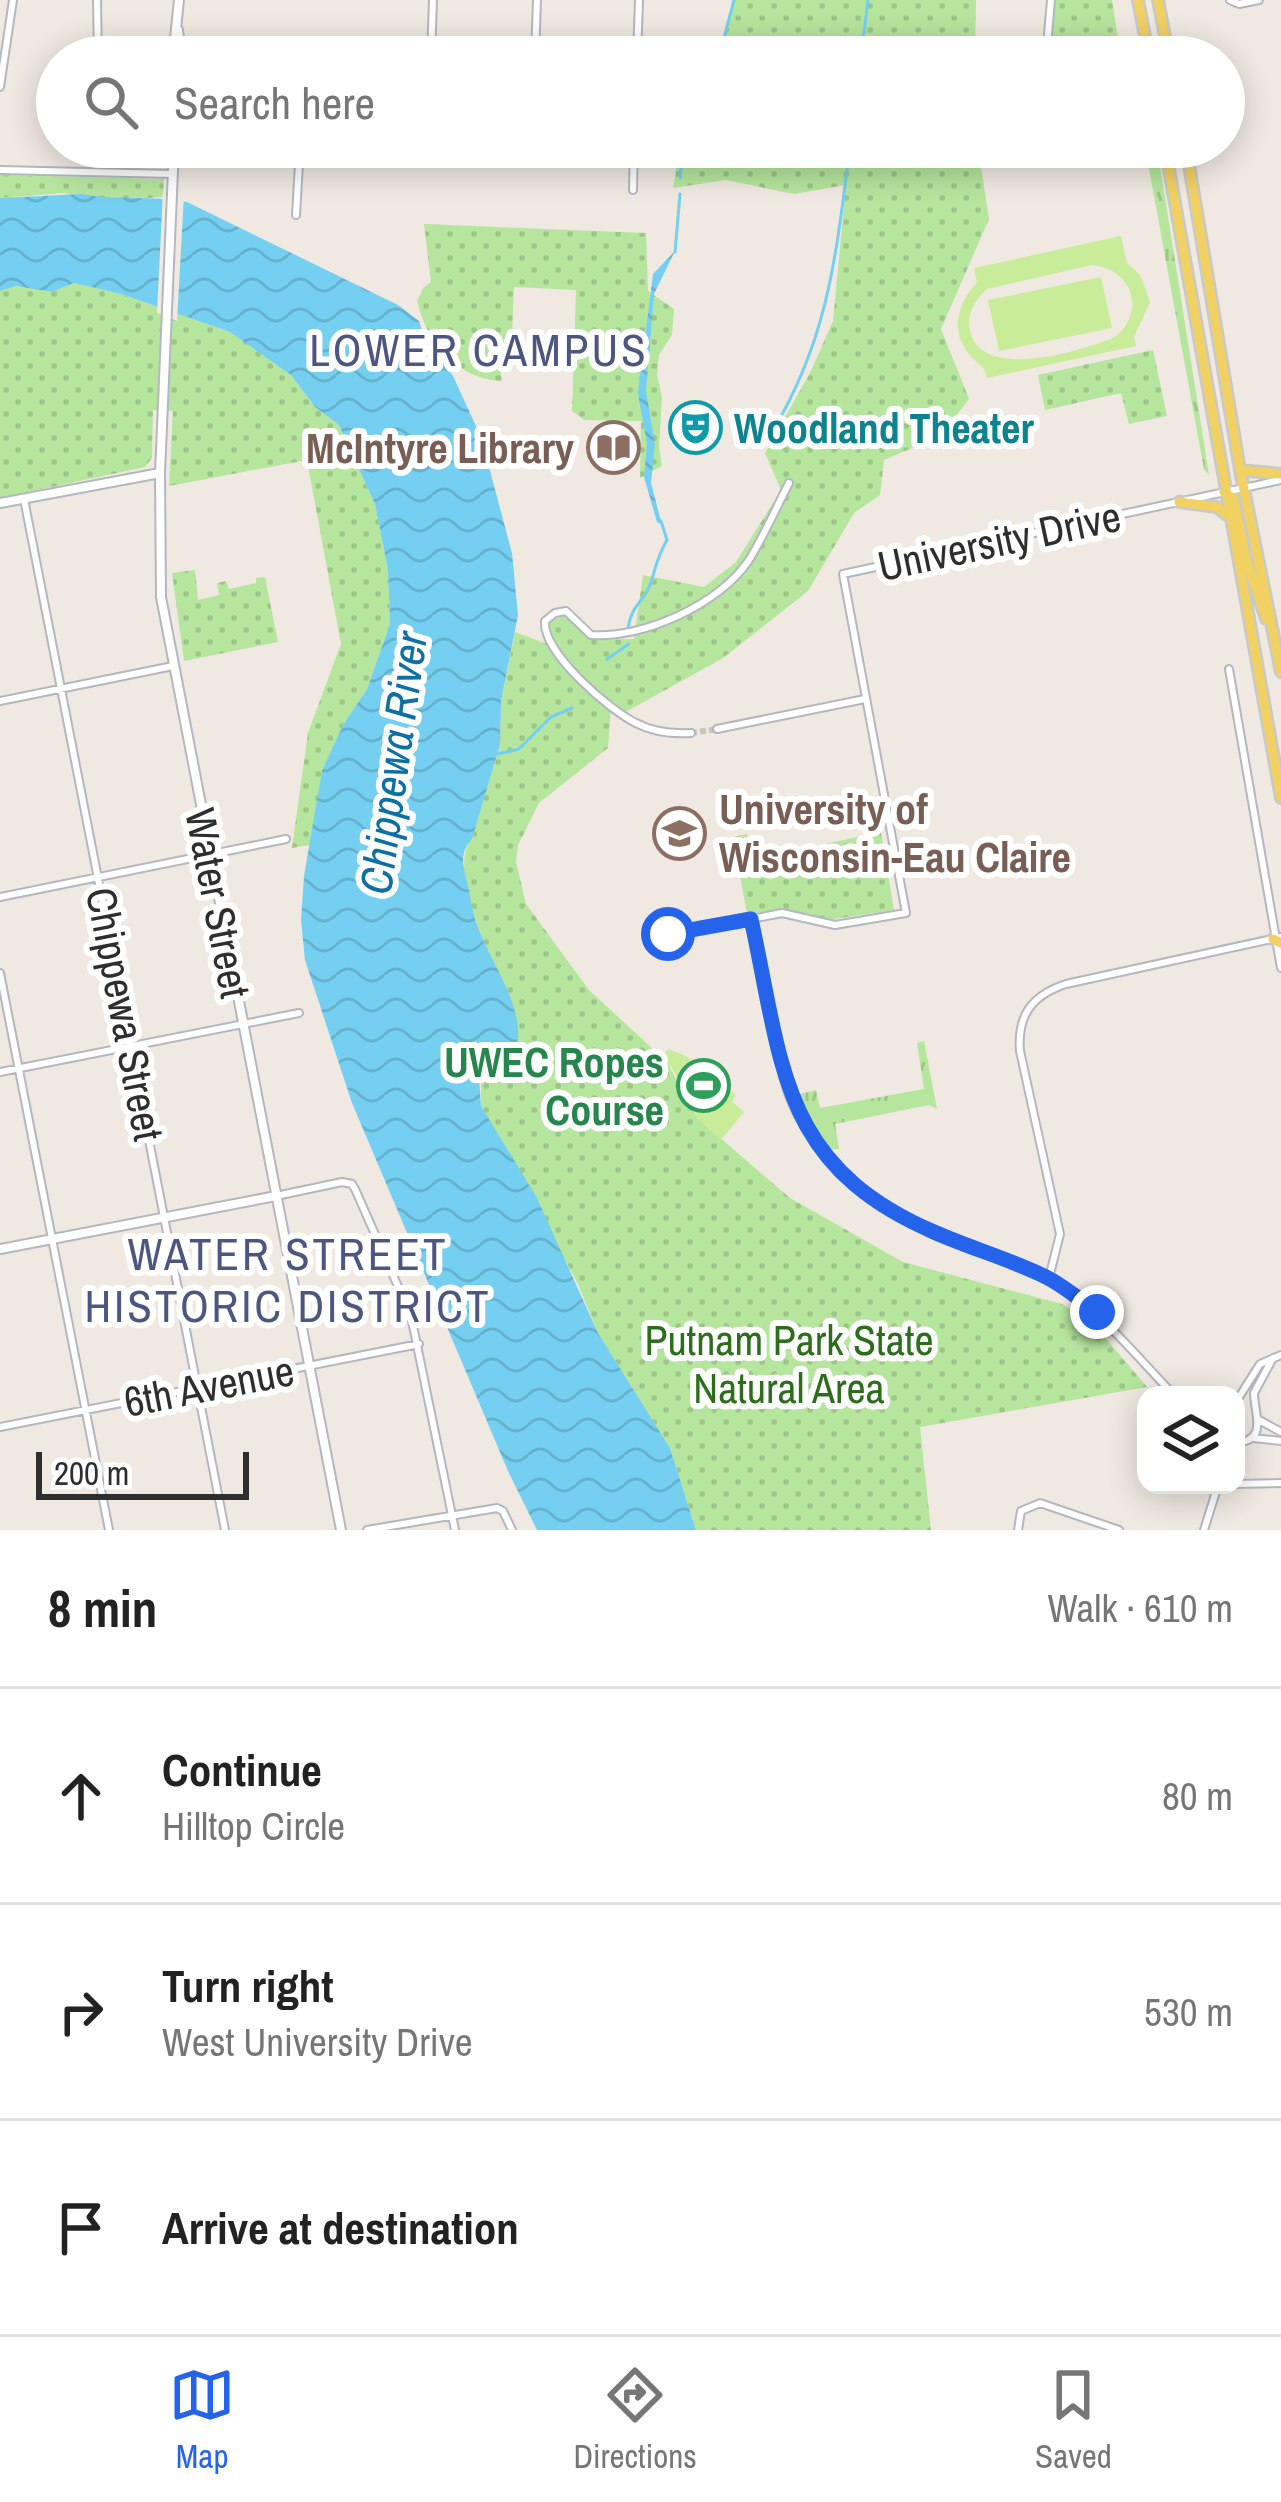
<!DOCTYPE html>
<html lang="en">
<head>
<meta charset="utf-8">
<style>
	:root { --surface:#fff; --page:#f2f2f2; --text:#222; --muted:#767676; --line:#e0e0e0; --accent:#2563eb }
	body { margin:0; font-family:"Archivo Narrow",sans-serif; background:var(--page); color:var(--text) }
	.controls { position:absolute; right:36px; bottom:36px; display:grid; overflow:hidden; border-radius:24px; box-shadow:0 6px 30px #0003 }
	.controls button { width:108px; height:108px; display:grid; place-items:center; padding:0; border:0; border-bottom:3px solid var(--line); background:var(--surface); color:var(--text); font:60px sans-serif }
	.scale { position:absolute; left:36px; bottom:30px; width:213px; box-sizing:border-box; padding-left:12px; border:6px solid #2e2e2e; border-top:0; font-size:33px; line-height:42px; white-space:nowrap; color:#2e2e2e; -webkit-text-stroke:9px #fff; paint-order:stroke }
	.stop { position:absolute; width:36px; height:36px; margin:-27px; border:9px solid #2563eb; border-radius:50%; background:#fff }
	.stop.end { background:#2563eb; border-color:#fff; box-shadow:0 3px 12px #0008 }
	.list { margin:0; padding:0; list-style:none }
	h2 { display:flex; justify-content:space-between; align-items:center; height:156px; margin:0; padding:0 48px; font-size:51px }
	h2 small { font-size:39px; font-weight:400; color:var(--muted) }
	.list li { display:grid; grid-template-columns:78px 1fr auto; gap:36px; align-items:center; box-sizing:border-box; height:216px; padding:0 48px; border-top:3px solid var(--line) }
	.list b { display:block; font-size:45px; white-space:nowrap }
	.list p { margin:0; font-size:39px; white-space:nowrap; color:var(--muted) }
	.list em { font-size:39px; font-style:normal; color:var(--muted) }
	.icon { flex:none; width:66px; height:66px; fill:none; stroke:currentColor; stroke-width:2; stroke-linecap:round; stroke-linejoin:round }
	.map { position:relative; flex:none; width:1281px; height:1530px; overflow:hidden }
	.search { position:absolute; background:var(--surface); box-shadow:0 6px 30px #0003; left:36px; right:36px; top:36px; height:132px; display:flex; align-items:center; gap:30px; box-sizing:border-box; padding:0 42px; border-radius:66px; color:var(--muted); font-size:45px }
	.sheet { height:804px; background:var(--surface) }
	nav { display:flex; justify-content:space-around; align-items:center; box-sizing:border-box; height:168px; border-top:3px solid var(--line); background:var(--surface); font-size:33px; color:var(--muted) }
	nav a { display:grid; justify-items:center; gap:6px }
	nav .on { color:var(--accent) }
	.map>svg:first-child { display:block }
</style>
</head>
<body>
<div class="map">
<svg width="1281" height="1530" viewBox="0 0 1281 1530">
	<defs>
		<pattern id="grass-tufts" width="24" height="20" patternUnits="userSpaceOnUse" patternTransform="scale(3)"><rect width="24" height="20" fill="#b6e59e"/><path d="M3 7l-1-3M5 7V3M7 7l1-3M15 17l-1-3M17 17v-4M19 17l1-3" fill="none" stroke="#9dc588"/></pattern>
		<pattern id="park-dots" width="8" height="8" patternUnits="userSpaceOnUse" patternTransform="scale(3)"><rect width="8" height="8" fill="#b6e59e"/><path d="M2 2h.1M6 6h.1" fill="none" stroke="#9dc588" stroke-width="1.8" stroke-linecap="round"/></pattern>
		<pattern id="water-waves" width="16" height="10" patternUnits="userSpaceOnUse" patternTransform="scale(3)"><rect width="16" height="10" fill="#75cff0"/><path d="M0 5q4-4 8 0t8 0" fill="none" stroke="#66b2ce"/></pattern>
	</defs>
	<rect width="100%" height="100%" fill="#efe9e1"/>
	<path fill="url(#grass-tufts)" d="M 1145,147 L 1157,147 L 1209,475 L 1204,469 Z
		M 924,1041 L 937,1109 L 929,1105 L 835,1124 L 839,1149 L 826,1150 L 796,1095 L 816,1090 L 820,1108 L 924,1089 L 917,1043 Z"/>
	<path fill="url(#park-dots)" d="M 734,0 L 976,0 L 975,57 L 719,57 Z
		M 1054,0 L 1112,0 L 1121,57 L 1049,57 Z
		M 680,147 L 978,147 L 989,219 L 941,329 L 969,399 L 940,436 L 884,460 L 880,495 L 854,513 L 808,591 L 723,658 L 622,714 L 611,707 L 608,748 L 539,803 L 518,845 L 516,862 L 526,904 L 589,990 L 667,1062 L 697,1118 L 790,1198 L 903,1262 L 1062,1304 L 1092,1322 L 1147,1387 L 920,1427 L 931,1530 L 696,1530 L 670,1448 L 598,1333 L 578,1284 L 481,1106 L 481,1060 L 486,1055 L 492,1063 L 515,1011 C 499,975 444,871 472,838 L 500,745 L 501,701 L 515,632 L 547,644 L 554,641 L 548,631 L 549,622 L 564,615 L 591,640 L 634,639 L 643,575 L 704,587 L 736,562 L 781,490 L 765,453 L 811,371 L 833,321 L 846,185 L 794,194 L 726,180 L 673,188 Z
		M 0,175 L 164,179 L 163,197 L 114,200 L 63,193 L 0,198 Z
		M 424,224 L 646,233 L 648,291 L 674,309 L 672,335 L 659,355 L 657,375 L 662,397 L 659,448 L 662,466 L 640,478 L 641,421 L 584,420 L 572,411 L 576,290 L 514,287 L 511,359 L 500,361 L 502,381 C 459,380 427,343 417,301 L 423,288 L 431,282 Z
		M 74,283 L 121,294 L 230,332 L 251,345 L 291,375 L 315,407 L 339,425 L 375,504 L 388,570 L 390,624 L 367,689 L 343,725 L 323,771 L 310,845 L 292,848 L 308,733 L 341,644 L 307,460 L 169,486 L 173,411 L 153,410 L 152,458 L 145,467 L 0,498 L 0,291 L 16,286 L 52,292 Z
		M 1153,350 L 1167,416 L 1129,424 L 1121,393 L 1045,410 L 1038,375 Z
		M 195,570 L 198,600 L 219,595 L 217,583 L 226,581 L 229,589 L 256,583 L 256,578 L 265,577 L 278,642 L 184,661 L 172,573 Z
		M 881,832 L 894,910 L 827,920 L 785,909 L 747,914 L 733,837 L 747,834 L 750,849 L 764,857 Z"/>
	<path fill="#c9ec9a" fill-rule="evenodd" d="M 1121,236 L 1127,263 L 1140,275 L 1150,302 L 1134,337 L 1136,346 L 987,378 C 984,364 978,365 970,355 C 949,331 958,303 977,282 L 974,268 ZM 1092,265 C 1132,269 1147,311 1115,337 C 1082,351 981,382 970,331 C 966,314 975,300 987,289 Z
		M 1101,277 L 1112,328 L 999,351 L 988,300 Z
		M 668,1049 L 686,1056 L 736,1095 L 732,1101 L 744,1112 L 721,1140 L 697,1118 L 672,1068 L 661,1057 Z"/>
	<path fill="url(#water-waves)" d="M 81,194 C 117,201 151,195 187,202 L 398,305 L 419,321 L 425,339 L 453,376 L 481,437 L 512,553 L 518,615 L 501,701 L 500,745 L 472,839 C 459,853 463,865 467,882 C 471,897 472,913 478,927 C 493,970 538,1022 508,1067 L 496,1068 L 488,1056 L 483,1057 L 479,1077 L 481,1106 L 536,1196 L 598,1333 L 670,1448 L 696,1530 L 537,1530 L 508,1471 L 352,1103 L 305,960 L 301,920 L 304,876 L 322,771 L 343,725 L 367,689 L 390,624 L 388,570 L 375,504 L 339,425 L 315,407 L 291,375 L 230,332 L 121,294 L 74,283 L 52,292 L 16,286 L 0,291 L 0,198 Z
		M 675,251 L 654,294 L 646,391 L 655,444 L 651,483 L 662,525 L 657,522 L 644,477 L 647,444 L 638,393 L 653,274 Z"/>
	<path fill="#efe9e1" d="M 163,191 L 184,195 L 177,321 L 157,313 Z"/>
	<g fill="none" stroke-linecap="round" stroke-linejoin="round">
		<path stroke="#75cff0" stroke-width="3" d="M 719,57 L 734,0
			M 861,57 L 868,0
			M 680,178 L 683,147
			M 675,252 L 680,194
			M 772,432 C 829,338 836,254 850,147
			M 628,629 C 631,605 643,603 650,585 C 657,565 656,559 667,540 L 661,521
			M 607,659 L 629,644
			M 498,754 L 519,749 L 551,717 L 572,708"/>
		<path stroke="#c8c4bd" stroke-width="6" stroke-dasharray="6 3" stroke-linecap="butt" d="M 691,733 L 717,729"/>
		<defs>
			<path id="minor" d="M 97,0 L 98,57
				M 1230,0 L 1239,4 L 1259,0
				M 431,57 L 433,0
				M 535,57 L 537,0
				M 637,57 L 639,0
				M 1046,57 L 1051,0
				M 0,87 L 13,0
				M 0,170 L 173,174
				M 633,190 L 634,147
				M 296,215 L 300,147
				M 24,499 L 225,1530
				M 1229,669 L 1281,968
				M 0,701 L 173,666
				M 717,729 L 865,699
				M 691,733 C 672,734 653,732 636,723 C 609,710 542,652 545,621 L 555,613 L 566,611 L 591,635 C 643,639 720,604 749,560 C 764,536 776,508 789,483
				M 0,897 L 286,839
				M 751,919 C 762,975 770,1036 787,1090 C 812,1164 883,1213 952,1240 C 985,1254 1024,1262 1054,1282 C 1103,1313 1134,1354 1174,1395
				M 668,935 L 782,913 L 835,925 L 906,913 L 843,574 L 1281,480
				M 0,973 L 109,1530
				M 0,1072 L 299,1013
				M 276,1196 L 342,1182 L 352,1184 L 355,1189 L 411,1316 L 455,1530
				M 1049,1278 L 1060,1234 L 1020,1051 C 1017,1014 1033,995 1066,984 L 1281,937
				M 1236,1402 L 1260,1364 L 1281,1355
				M 1259,1420 L 1281,1432
				M 0,1427 L 419,1344
				M 1253,1438 L 1281,1441
				M 1236,1443 C 1269,1440 1254,1414 1254,1393 L 1273,1358
				M 1236,1484 L 1281,1483
				M 367,1530 L 497,1508 L 503,1511 L 512,1530
				M 1018,1530 L 1021,1511 L 1040,1503 L 1119,1530
				M 1204,1530 L 1218,1485"/>
			<path id="tertiary" d="M 0,503 L 160,473"/>
			<path id="secondary" d="M 178,30 L 181,57
				M 173,57 L 179,0
				M 174,147 L 160,473 L 161,597 L 341,1530
				M 0,1249 L 276,1196"/>
			<path id="primary" d="M 1138,0 L 1149,57
				M 1158,0 L 1169,57
				M 1165,147 L 1281,798
				M 1186,147 L 1240,470 L 1281,672
				M 1240,470 L 1281,474
				M 1224,492 L 1234,499 L 1246,559 L 1266,619
				M 1179,502 L 1217,507 L 1227,515
				M 1273,939 L 1281,943"/>
		</defs>
		<use href="#minor" stroke="#b4b7c1" stroke-width="10"/>
		<use href="#tertiary" stroke="#b4b7c1" stroke-width="12"/>
		<use href="#secondary" stroke="#b4b7c1" stroke-width="12"/>
		<use href="#primary" stroke="#c9c9c9" stroke-width="14"/>
		<use href="#minor" stroke="#fff" stroke-width="6"/>
		<use href="#tertiary" stroke="#fff" stroke-width="8"/>
		<use href="#secondary" stroke="#fff" stroke-width="8"/>
		<use href="#primary" stroke="#f2d163" stroke-width="9"/>
	</g>
	<g fill="none" stroke-linecap="round" stroke-linejoin="round">
		<path stroke="#2563eb" stroke-width="15" d="M 668,934 L 751,919 C 783,1064 779,1165 934,1232 C 970,1248 1009,1259 1044,1276 C 1063,1285 1080,1300 1097,1312"/>
	</g>
	<defs>
		<symbol id="theatre-ring" viewBox="-11 -11 22 22"><circle r="9.5" fill="#fff" stroke="#0f9aa8" stroke-width="1.5"/><path d="M-5-5.5Q0-4 5-5.5V0Q5 5 0 6Q-5 5-5 0ZM-3.3-2.5H-1v1.5H-3.3ZM1-2.5H3.3v1.5H1ZM-2.8 1Q0 5.5 2.8 1Z" fill="#0f9aa8"/></symbol>
		<symbol id="library-ring" viewBox="-11 -11 22 22"><circle r="9.5" fill="#fff" stroke="#8d6e63" stroke-width="1.5"/><path d="M-6-4Q-3-5.5-.7-3.5V5Q-3 3-6 4ZM6-4Q3-5.5 .7-3.5V5Q3 3 6 4Z" fill="#8d6e63"/></symbol>
		<symbol id="university-ring" viewBox="-11 -11 22 22"><circle r="9.5" fill="#fff" stroke="#8d6e63" stroke-width="1.5"/><path d="M0-5L7-2L0 1L-7-2ZM-4 1L0 2.5L4 1V4Q0 6-4 4Z" fill="#8d6e63"/></symbol>
		<symbol id="stadium-ring" viewBox="-11 -11 22 22"><circle r="9.5" fill="#fff" stroke="#2e9e5b" stroke-width="1.5"/><path d="M0-5a6.5 5 0 1 0 0 10a6.5 5 0 1 0 0-10ZM-3.5-1.8h7v3.6h-7Z" fill="#2e9e5b"/></symbol>
	</defs>
	<g fill-rule="evenodd">
		<use href="#theatre-ring" x="666" y="398" width="59" height="59"/>
		<use href="#library-ring" x="584" y="418" width="59" height="59"/>
		<use href="#university-ring" x="650" y="804" width="59" height="59"/>
		<use href="#stadium-ring" x="674" y="1056" width="59" height="59"/>
	</g>
	<g text-anchor="middle" stroke-width="12" stroke-linejoin="round" paint-order="stroke">
		<g font-size="42" font-weight="bold" fill="#0d838f" stroke="#fff" text-anchor="start">
			<text x="734" y="443">Woodland Theater</text>
		</g>
		<g font-size="42" font-weight="bold" fill="#785e54" stroke="#fff" text-anchor="end">
			<text x="574" y="463">McIntyre Library</text>
			<text x="719" y="824" text-anchor="start">University of<tspan x="719" dy="48">Wisconsin-Eau Claire</tspan></text>
		</g>
		<g font-size="42" fill="#2e2e2e" stroke="#fff">
			<text transform="translate(999 541) rotate(-12)" y="15">University Drive</text>
			<text transform="translate(218 903) rotate(79)" y="15">Water Street</text>
			<text transform="translate(125 1014) rotate(79)" y="15">Chippewa Street</text>
			<text transform="translate(209 1386) rotate(-11)" y="15">6th Avenue</text>
		</g>
		<g font-size="42" font-weight="bold" fill="#27864d" stroke="#fff" text-anchor="end">
			<text x="664" y="1077">UWEC Ropes<tspan x="664" dy="48">Course</tspan></text>
		</g>
		<g font-size="42" fill="#2c6e1b" stroke="#fff">
			<text x="789" y="1355">Putnam Park State<tspan x="789" dy="48">Natural Area</tspan></text>
		</g>
		<g font-size="45" letter-spacing="3" fill="#4d5680" stroke="#fff">
			<text x="479" y="366">LOWER CAMPUS</text>
			<text x="288" y="1270">WATER STREET<tspan x="288" dy="52">HISTORIC DISTRICT</tspan></text>
		</g>
		<g font-size="45" font-style="italic" fill="#0d6fa3" stroke="#fff">
			<text transform="translate(393 763) rotate(-82)" y="16">Chippewa River</text>
		</g>
	</g>
</svg>
<div class="controls">
<button><svg class="icon" aria-label="layers" viewBox="0 0 24 24"><path d="M12 4l9 5-9 5-9-5zM3 14l9 5 9-5"/></svg></button>
</div>
<div class="scale">200 m</div>
<div class="stop" style="left:668px;top:934px"></div>
<div class="stop end" style="left:1097px;top:1312px"></div>
<div class="search"><svg class="icon" aria-label="search" viewBox="0 0 24 24"><circle cx="10" cy="10" r="6"/><path d="M15 15l6 6"/></svg>Search here</div>
</div>
<section class="sheet">
<h2>8 min<small>Walk · 610 m</small></h2>
<ul class="list">
<li><svg class="icon" aria-label="ahead" viewBox="0 0 24 24"><path d="M12 20V5M6 11l6-6 6 6"/></svg><div><b>Continue</b><p>Hilltop Circle</p></div><em>80 m</em></li>
<li><svg class="icon" aria-label="right" viewBox="0 0 24 24"><path d="M7 20v-9h11M14 6l5 5-5 5"/></svg><div><b>Turn right</b><p>West University Drive</p></div><em>530 m</em></li>
<li><svg class="icon" aria-label="arrive" viewBox="0 0 24 24"><path d="M6 21V4h12l-3 4 3 4H6"/></svg><div><b>Arrive at destination</b></div></li>
</ul>
</section>
<nav>
<a class="on"><svg class="icon" aria-label="map" viewBox="0 0 24 24"><path d="M3 6l6-2 6 2 6-2v14l-6 2-6-2-6 2zM9 4v14M15 6v14"/></svg>Map</a>
<a><svg class="icon" aria-label="directions" viewBox="0 0 24 24"><path d="M12 3l9 9-9 9-9-9zM9 14v-3h6M13 9l2 2-2 2"/></svg>Directions</a>
<a><svg class="icon" aria-label="saved" viewBox="0 0 24 24"><path d="M7 4h10v16l-5-4-5 4z"/></svg>Saved</a>
</nav>
</body>
</html>
